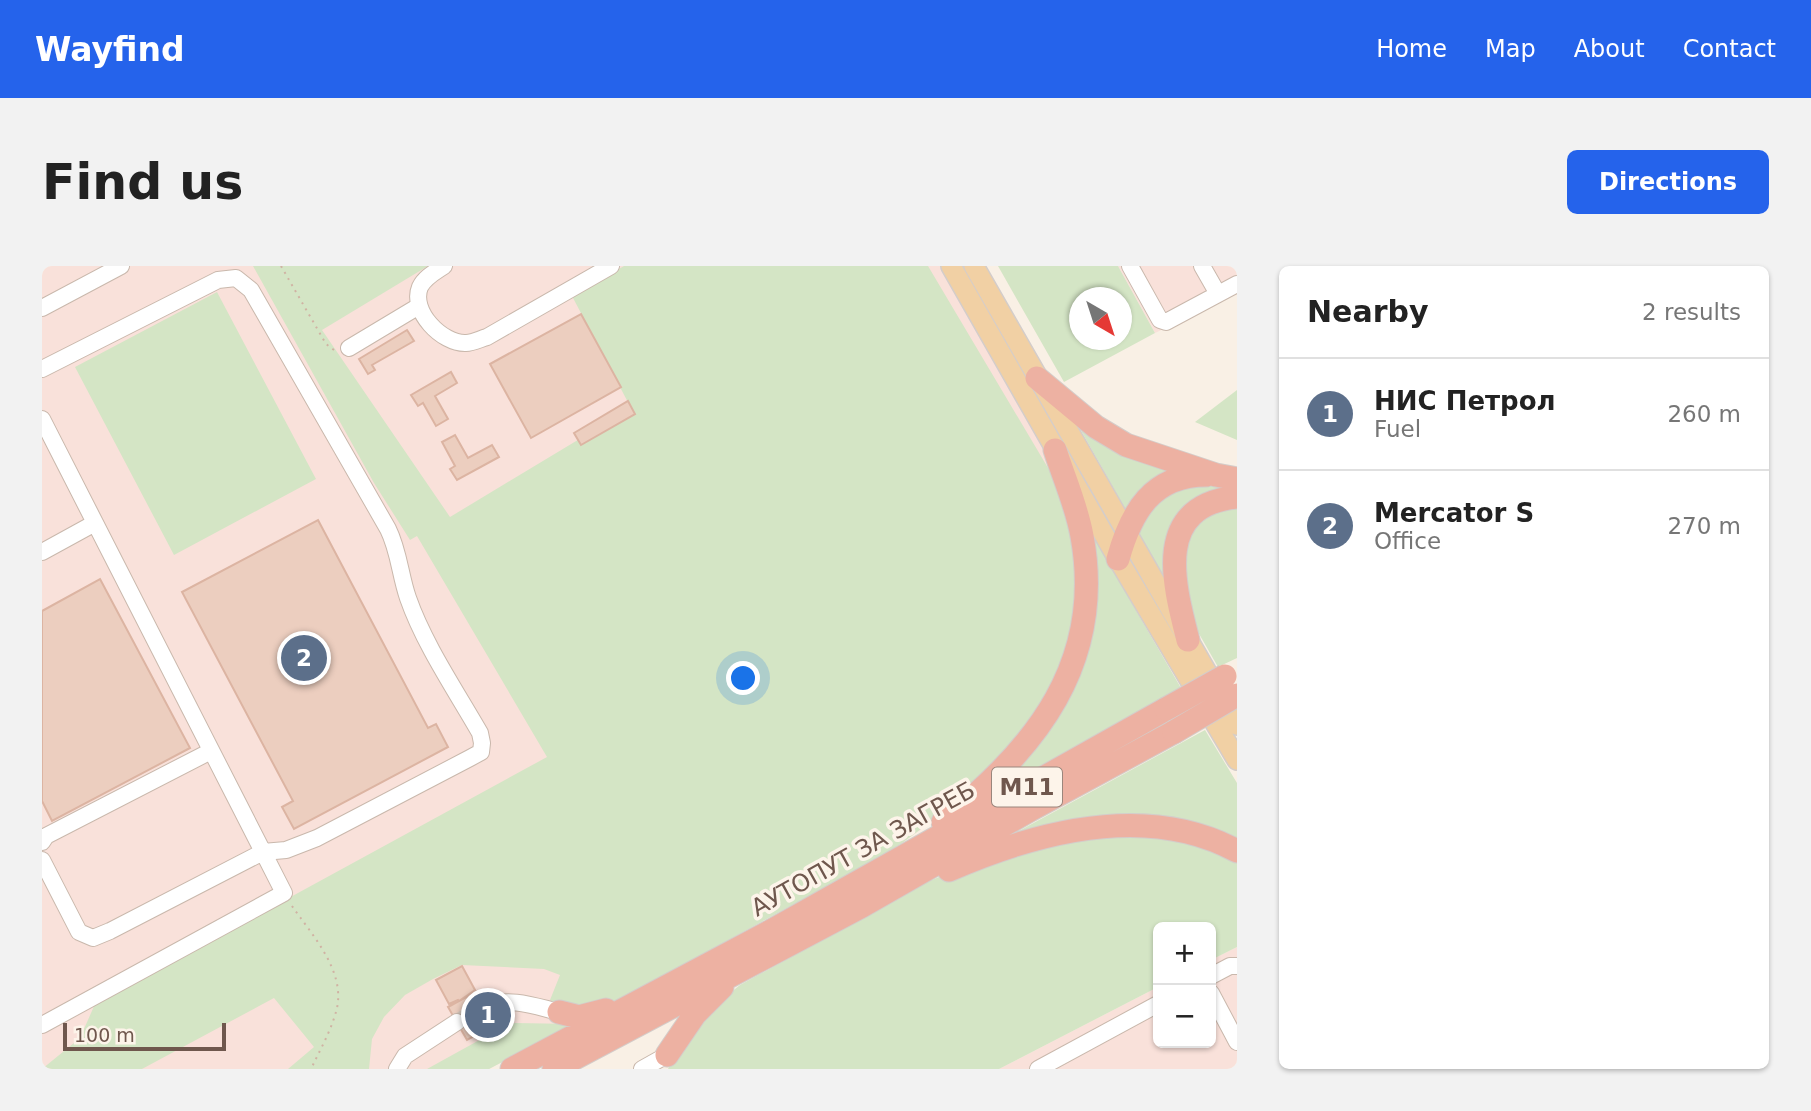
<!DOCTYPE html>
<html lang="en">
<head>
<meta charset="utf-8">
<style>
	:root { --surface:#fff; --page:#f2f2f2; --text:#222; --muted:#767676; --line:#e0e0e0; --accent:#2563eb }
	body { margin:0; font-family:"DejaVu Sans",sans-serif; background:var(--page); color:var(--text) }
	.controls { position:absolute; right:21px; bottom:21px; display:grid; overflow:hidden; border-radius:10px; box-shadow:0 2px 5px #0004 }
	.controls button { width:63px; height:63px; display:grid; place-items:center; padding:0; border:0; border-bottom:2px solid var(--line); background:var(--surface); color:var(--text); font:35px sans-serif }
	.compass { position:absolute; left:1027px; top:21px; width:63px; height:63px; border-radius:50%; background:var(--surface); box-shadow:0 2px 5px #0004; rotate:141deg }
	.scale { position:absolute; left:21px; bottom:18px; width:163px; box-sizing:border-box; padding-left:7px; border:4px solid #6f574d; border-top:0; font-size:19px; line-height:24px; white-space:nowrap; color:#6f574d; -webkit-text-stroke:5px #fdf4ea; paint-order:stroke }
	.you { position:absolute; left:702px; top:413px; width:24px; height:24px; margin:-18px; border:5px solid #fff; border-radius:50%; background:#1a73e8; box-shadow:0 0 0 10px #1a73e833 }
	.badge { display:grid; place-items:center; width:46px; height:46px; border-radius:50%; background:var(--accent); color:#fff; font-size:23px; font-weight:700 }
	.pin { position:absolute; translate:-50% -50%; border:4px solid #fff; box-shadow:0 2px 7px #0006 }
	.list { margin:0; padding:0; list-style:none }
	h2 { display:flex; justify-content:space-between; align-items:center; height:91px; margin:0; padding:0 28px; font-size:30px }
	h2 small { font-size:23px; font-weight:400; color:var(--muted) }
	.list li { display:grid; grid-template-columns:46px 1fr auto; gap:21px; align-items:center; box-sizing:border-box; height:112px; padding:0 28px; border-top:2px solid var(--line) }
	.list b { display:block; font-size:26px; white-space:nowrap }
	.list p { margin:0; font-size:23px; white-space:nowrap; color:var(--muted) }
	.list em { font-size:23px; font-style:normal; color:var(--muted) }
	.map { position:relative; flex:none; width:1195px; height:803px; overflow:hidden; border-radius:10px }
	header { display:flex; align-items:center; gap:42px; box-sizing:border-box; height:98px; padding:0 35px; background:var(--accent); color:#fff }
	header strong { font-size:33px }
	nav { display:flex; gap:38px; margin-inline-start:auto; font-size:24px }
	.intro { display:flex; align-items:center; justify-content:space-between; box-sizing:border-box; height:168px; padding:0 42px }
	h1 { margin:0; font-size:49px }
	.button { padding:18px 32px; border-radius:10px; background:var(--accent); color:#fff; font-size:24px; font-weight:700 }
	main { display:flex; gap:42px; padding:0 42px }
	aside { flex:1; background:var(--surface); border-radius:10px; box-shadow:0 2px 5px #0004 }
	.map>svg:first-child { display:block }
</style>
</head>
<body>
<header>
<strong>Wayfind</strong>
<nav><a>Home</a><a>Map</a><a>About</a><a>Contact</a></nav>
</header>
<div class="intro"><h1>Find us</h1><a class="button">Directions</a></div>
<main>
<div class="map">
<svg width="1195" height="803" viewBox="0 0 1195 803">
	<rect width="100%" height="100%" fill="#f9f0e5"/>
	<path fill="#f9e1da" d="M 0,0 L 898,0 L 1007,189 L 1035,271 L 888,557 L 860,577 L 447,803 L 0,803 Z
		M 1076,0 L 1195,0 L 1195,28 L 1113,67 Z
		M 1195,681 L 1195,803 L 957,803 L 1116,721 L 1116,777 L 1169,777 L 1169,694 Z"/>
	<path fill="#d4e5c5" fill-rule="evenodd" d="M 211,0 L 386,0 L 280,64 L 408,251 L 589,142 L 530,30 L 582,0 L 886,0 L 1012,212 L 1037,301 L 1034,372 L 1003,445 L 920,533 L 860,577 L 831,595 L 558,744 L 524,742 L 508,734 L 518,709 L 502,703 L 420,699 L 391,713 L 363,729 L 342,751 L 330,773 L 327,803 L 246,803 L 272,781 L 232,732 L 100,803 L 0,803 L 38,772 L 53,738 L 505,491 L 375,270 L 368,274 L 332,217 Z
		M 956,0 L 1076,0 L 1113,67 L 1022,116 ZM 1038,32 L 1080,32 L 1080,74 L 1038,74 Z
		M 175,26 L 274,213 L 132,289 L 33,101 Z
		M 1195,124 L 1195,174 L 1153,156 Z
		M 1029,147 L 1143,207 L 1085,246 Z
		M 1141,217 L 1195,219 L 1161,234 L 1126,318 L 1091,258 L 1097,248 Z
		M 1195,236 L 1195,392 L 1176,401 L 1152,359 L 1137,300 L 1152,255 Z
		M 1044,258 L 1139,422 L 921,544 L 1026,426 Z
		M 1163,464 L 1195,517 L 1195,579 L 1134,558 L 949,580 Z
		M 1108,564 L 1195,591 L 1195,681 L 1169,694 L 1169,661 L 1116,661 L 1116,721 L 957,803 L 626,803 C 645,770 668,742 698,719 L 885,616 L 926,599 L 975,582 Z
		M 473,757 L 532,758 L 447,803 L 385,803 L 461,761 Z"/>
	<path fill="#eccebf" stroke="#dcb4a2" stroke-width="2" d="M 539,48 L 579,121 L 489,172 L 448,98 Z
		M 365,64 L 372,75 L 330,99 L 333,104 L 326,108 L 317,93 Z
		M 409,106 L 415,117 L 393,130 L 406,153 L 394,160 L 381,137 L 376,140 L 369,129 Z
		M 586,135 L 593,148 L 539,179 L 532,167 Z
		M 413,169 L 426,192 L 450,179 L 457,191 L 415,214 L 408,203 L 413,200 L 400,176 Z
		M 276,254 L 386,462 L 394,458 L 406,481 L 252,563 L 240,541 L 251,535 L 140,326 Z
		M 58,313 L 148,482 L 10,555 L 0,535 L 0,345 Z
		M 420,700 L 433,724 L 417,735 L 416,734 L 407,738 L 394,714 Z
		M 435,725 L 453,759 L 425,774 L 406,741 Z"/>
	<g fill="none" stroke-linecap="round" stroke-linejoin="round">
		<path stroke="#d6cabf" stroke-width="16" stroke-dasharray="16 8" stroke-linecap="butt" d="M 415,756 L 443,740"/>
		<defs>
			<path id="minor" d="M 402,0 C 393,6 383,11 378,21 C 368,45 400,78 424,77 C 431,77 438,73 445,71 L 569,0
				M 1088,0 L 1118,54 L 1124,56 L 1195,18
				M 1160,0 L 1176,28
				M 0,42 L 79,0
				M 307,82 L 377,40
				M 0,103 L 176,14 L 194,12 L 209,24 L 346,263 C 357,285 358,309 366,332 C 382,378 414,425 438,467 L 440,477 L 439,486 L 428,492 L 275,572 L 244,584 L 221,586 L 68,665 L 51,672 L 37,666 L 0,594
				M 0,153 L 242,627 L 0,759
				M 0,286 L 53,257
				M 0,576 L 4,570 L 169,485
				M 1169,710 L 1188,700 L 1195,700
				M 1169,727 L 1195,776
				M 443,740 C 469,731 492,740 517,746
				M 355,803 L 363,790 L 415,756
				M 600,803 L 625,789
				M 996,803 L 1116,738"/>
			<path id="major" d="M 909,0 L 1076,293 L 1195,494
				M 932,0 L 1195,459"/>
			<path id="highway" d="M 995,112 L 1054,161 L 1084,179 L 1174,209 L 1195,213
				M 1076,293 C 1089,246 1110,209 1164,209
				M 1146,374 C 1131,316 1111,240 1195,231
				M 901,556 C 994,483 1063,396 1040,270 C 1035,241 1022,212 1013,184
				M 907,604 C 994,566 1105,536 1195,585
				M 517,746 L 537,751 L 564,744
				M 625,789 L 653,748 L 680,721
				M 470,803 L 729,665 L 1124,443
				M 512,803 L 820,640 L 988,544 L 1132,466"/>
		</defs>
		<use href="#minor" stroke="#c9b8ac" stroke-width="18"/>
		<use href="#major" stroke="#d4cdca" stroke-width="22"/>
		<use href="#highway" stroke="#d4cdca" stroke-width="25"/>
		<path stroke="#d0b2a3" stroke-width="2" stroke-dasharray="2 5" stroke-linecap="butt" d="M 239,0 L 284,78 L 292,84
			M 250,640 C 270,669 303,704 295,742 C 290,763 278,784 269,803"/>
		<use href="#minor" stroke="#fff" stroke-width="16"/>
		<use href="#major" stroke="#f1d0a4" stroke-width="19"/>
		<use href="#highway" stroke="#edb1a2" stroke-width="23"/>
		<defs>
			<path id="highway-bridge" d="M 1124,443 L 1183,410
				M 1132,466 L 1195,429"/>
		</defs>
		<use href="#highway-bridge" stroke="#d4cdca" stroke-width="25" stroke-linecap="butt"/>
		<use href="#highway-bridge" stroke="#edb1a2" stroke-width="23"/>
	</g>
	<g text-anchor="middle" stroke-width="7" stroke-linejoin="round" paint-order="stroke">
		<rect fill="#fdf4ea" stroke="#9a867c" stroke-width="2" x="950" y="501.5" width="70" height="39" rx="5"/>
		<g font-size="23" font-weight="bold" fill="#6f574d">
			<text x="985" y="529">M11</text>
		</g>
		<g font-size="24" fill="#6f574d" stroke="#fdf4ea">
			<text transform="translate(821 583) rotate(-29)" y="8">АУТОПУТ ЗА ЗАГРЕБ</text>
		</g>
	</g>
</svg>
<div class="controls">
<button>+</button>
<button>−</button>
</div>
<svg class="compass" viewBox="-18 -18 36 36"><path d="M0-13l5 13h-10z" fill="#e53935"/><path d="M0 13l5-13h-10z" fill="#767676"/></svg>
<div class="scale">100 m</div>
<div class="you"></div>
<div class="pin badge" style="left:446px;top:749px;background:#5c6f8a">1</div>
<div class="pin badge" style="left:262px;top:392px;background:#5c6f8a">2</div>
</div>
<aside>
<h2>Nearby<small>2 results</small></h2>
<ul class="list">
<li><span class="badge" style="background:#5c6f8a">1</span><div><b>НИС Петрол</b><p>Fuel</p></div><em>260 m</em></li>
<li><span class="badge" style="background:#5c6f8a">2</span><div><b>Mercator S</b><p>Office</p></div><em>270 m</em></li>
</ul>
</aside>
</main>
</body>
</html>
